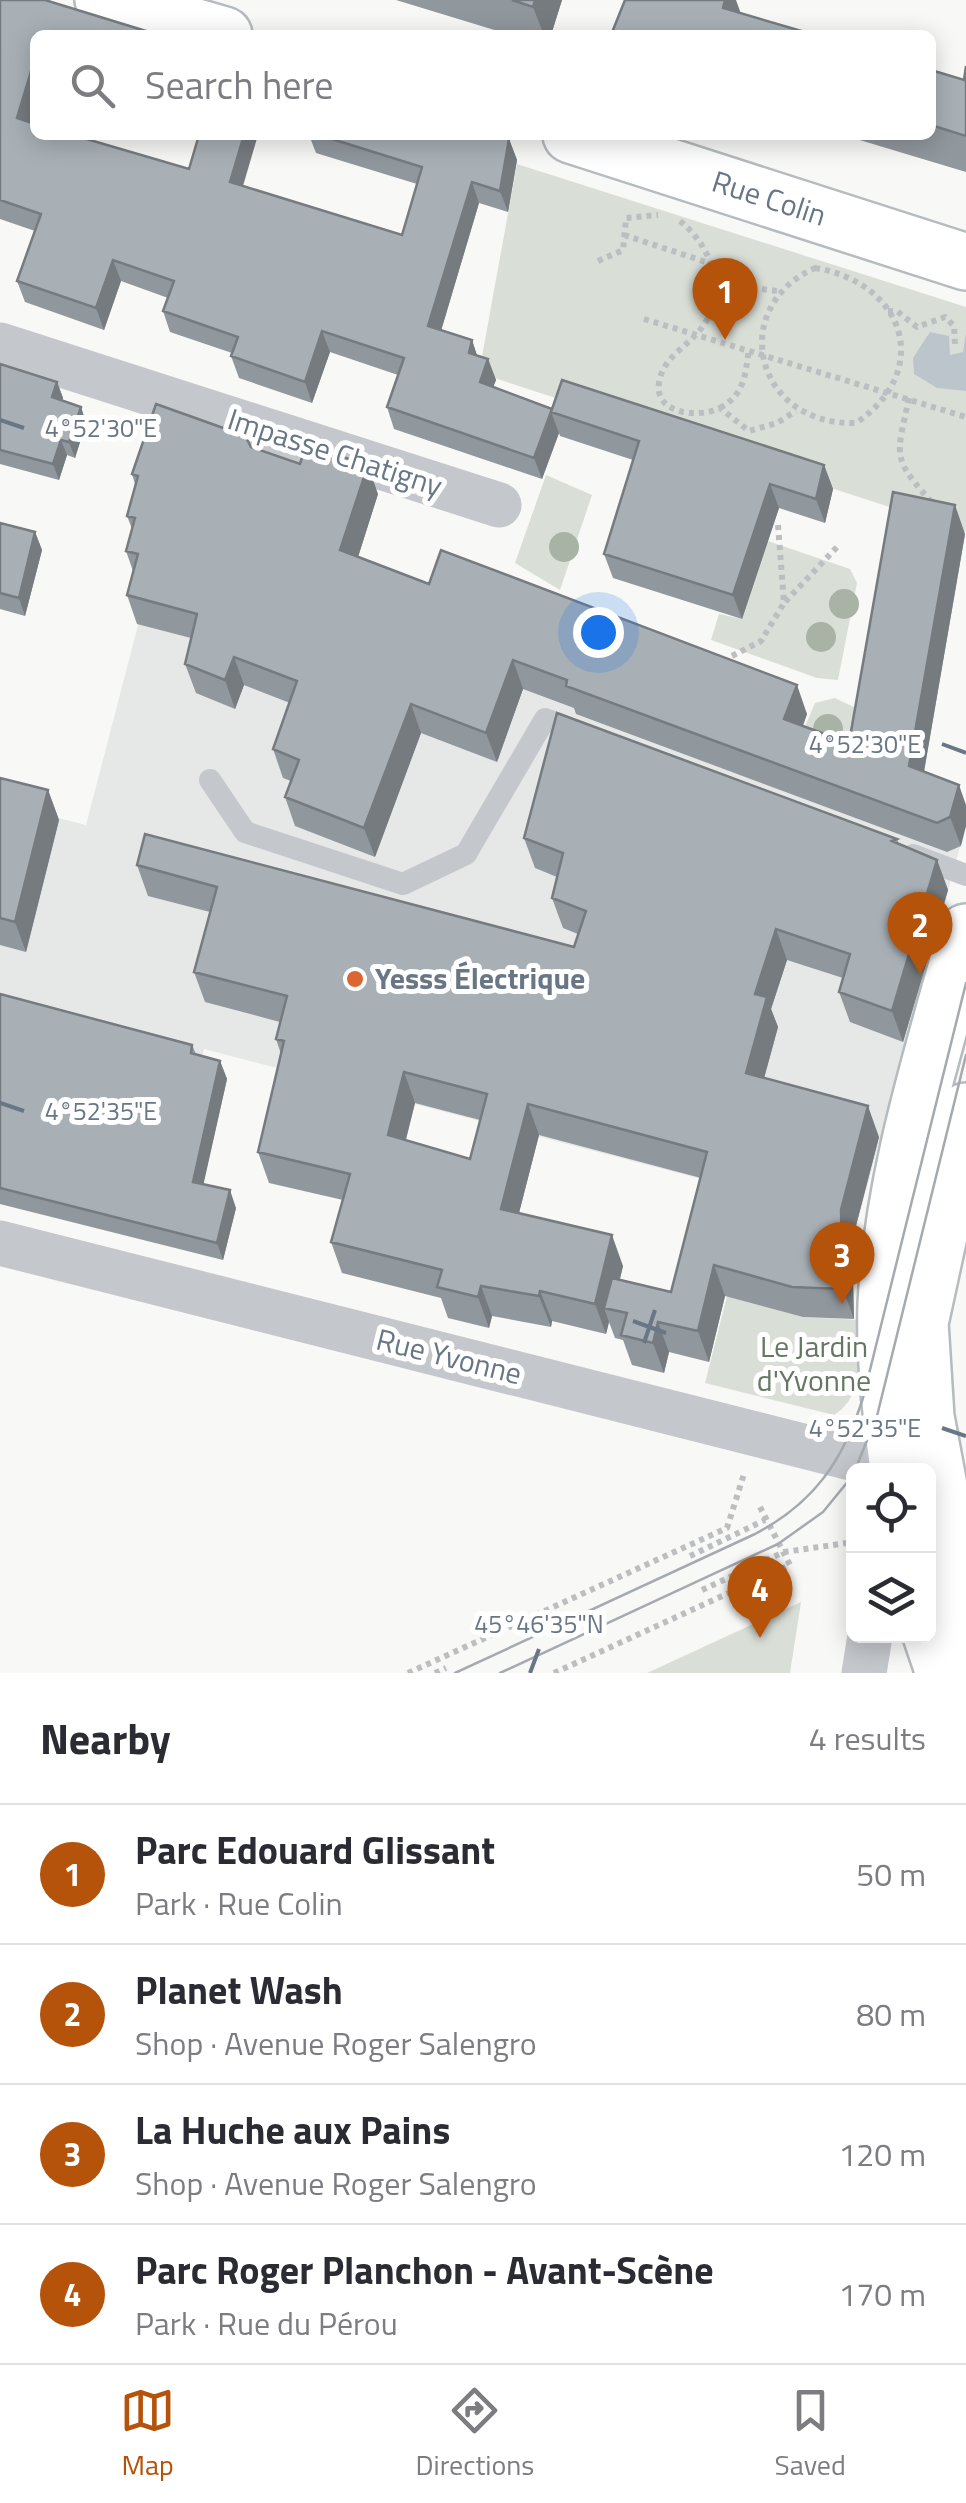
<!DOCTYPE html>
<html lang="en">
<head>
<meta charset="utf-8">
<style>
	:root { --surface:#fff; --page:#f2f2f3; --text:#2b2b33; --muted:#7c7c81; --line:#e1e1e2; --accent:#b45309 }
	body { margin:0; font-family:"Titillium Web",sans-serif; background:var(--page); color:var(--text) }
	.controls { position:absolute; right:30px; bottom:30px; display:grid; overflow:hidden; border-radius:15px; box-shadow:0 5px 25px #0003 }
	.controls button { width:90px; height:90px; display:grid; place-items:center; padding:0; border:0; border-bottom:2px solid var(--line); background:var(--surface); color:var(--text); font:50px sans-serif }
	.you { position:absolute; left:598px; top:632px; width:35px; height:35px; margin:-25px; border:8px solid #fff; border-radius:50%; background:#1a73e8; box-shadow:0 0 0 15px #1a73e833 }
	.badge { display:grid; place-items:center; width:65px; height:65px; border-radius:50%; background:var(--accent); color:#fff; font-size:32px; font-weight:700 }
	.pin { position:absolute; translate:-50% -82px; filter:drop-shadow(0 2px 5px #0008) }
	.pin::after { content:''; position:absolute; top:52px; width:35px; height:30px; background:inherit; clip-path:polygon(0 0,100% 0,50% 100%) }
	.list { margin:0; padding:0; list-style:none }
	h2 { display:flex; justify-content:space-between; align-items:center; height:130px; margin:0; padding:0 40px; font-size:42px }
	h2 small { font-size:32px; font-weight:400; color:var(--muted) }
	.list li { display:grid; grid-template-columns:65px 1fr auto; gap:30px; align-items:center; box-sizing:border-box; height:140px; padding:0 40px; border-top:2px solid var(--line) }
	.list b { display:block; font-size:38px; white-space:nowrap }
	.list p { margin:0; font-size:32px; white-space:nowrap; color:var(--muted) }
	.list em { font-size:32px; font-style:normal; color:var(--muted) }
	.icon { flex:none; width:55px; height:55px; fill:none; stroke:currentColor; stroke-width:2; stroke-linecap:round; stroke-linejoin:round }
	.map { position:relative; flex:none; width:966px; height:1673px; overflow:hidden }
	.search { position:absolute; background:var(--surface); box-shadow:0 5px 25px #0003; left:30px; right:30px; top:30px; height:110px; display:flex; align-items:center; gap:25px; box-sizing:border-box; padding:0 35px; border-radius:15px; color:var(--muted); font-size:38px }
	.sheet { height:690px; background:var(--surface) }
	nav { display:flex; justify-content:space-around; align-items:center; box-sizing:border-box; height:140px; border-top:2px solid var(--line); background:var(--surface); font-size:28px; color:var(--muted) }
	nav a { display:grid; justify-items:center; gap:5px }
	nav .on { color:var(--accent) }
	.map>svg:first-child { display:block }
</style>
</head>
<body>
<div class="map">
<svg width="966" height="1673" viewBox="0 0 966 1673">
	<rect width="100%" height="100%" fill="#f8f8f6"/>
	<path fill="#e6e7e7" d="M 168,510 L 966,825 L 858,1220 L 204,1049 L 155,1243 L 0,1204 L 0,803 L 86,825 Z"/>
	<path fill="#d9dfd7" d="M 517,164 L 966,307 L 966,532 L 479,373 Z
		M 546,475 L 592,495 L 560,590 L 515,563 Z
		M 765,540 L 850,569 L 857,583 L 838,680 L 817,678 L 711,640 L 719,614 L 742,619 Z
		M 835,698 L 860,710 L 849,765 L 797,745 L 815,703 Z
		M 727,1296 L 803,1317 L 860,1320 C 861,1352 865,1396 834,1415 L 705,1383 Z
		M 801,1602 L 790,1673 L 647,1673 Z"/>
	<path fill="#bcc5cb" d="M 930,332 L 949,336 L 950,355 L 963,352 L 966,333 L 966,391 L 937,388 L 914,374 L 913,358 Z"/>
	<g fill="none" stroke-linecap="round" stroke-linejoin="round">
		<defs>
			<g id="secondary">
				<path d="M 103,0 L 224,35"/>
				<path id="s1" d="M 571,135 L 966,262"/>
				<path d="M 966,1111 L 920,1323 L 926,1417 L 966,1629"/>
				<path d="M 898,1470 C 891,1415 884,1360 886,1304 C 892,1178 933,1053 966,932"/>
				<path d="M 928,1626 L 944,1673"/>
			</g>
		</defs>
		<use href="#secondary" stroke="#b6bbbf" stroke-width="60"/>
		<path stroke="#bcbec1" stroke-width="6" stroke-dasharray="5 5" stroke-linecap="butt" d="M 680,221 C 713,248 730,295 699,331 C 686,347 666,356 660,378 C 650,414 698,419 720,408 L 749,431 L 777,423 L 796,411
			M 624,235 L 712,264 L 745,287 L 778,291
			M 598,261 L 623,250 L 626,218 L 658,215
			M 815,268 C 903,282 935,369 856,423 C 754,426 727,307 815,268 Z
			M 888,311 L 897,311 L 917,327 L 945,317 L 954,326 L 955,345
			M 644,319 L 966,417
			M 909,398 C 896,459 891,457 935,506
			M 720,408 C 745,394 745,375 749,349
			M 778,525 L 784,603 L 839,545
			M 732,656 L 761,641 L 784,603
			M 690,1556 L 765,1520
			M 702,1590 L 784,1552 L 854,1542
			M 408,1673 L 727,1528 L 744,1474
			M 435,1673 L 446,1668
			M 554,1673 L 790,1565 L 760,1507"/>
		<path stroke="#c4c7cb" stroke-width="22" d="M 210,780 L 245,832 L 403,884 L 466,854 L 545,719 L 583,733
			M 913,855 L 966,875"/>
		<path stroke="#c4c7cb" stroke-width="45" d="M 0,345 L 499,505
			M 0,1243 L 898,1470
			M 864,1673 L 870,1636"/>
		<use href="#secondary" stroke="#fff" stroke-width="55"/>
		<path stroke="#a5aab0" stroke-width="2.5" d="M 855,1470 L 877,1416 L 966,1055
			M 455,1673 L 755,1534 C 814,1503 843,1461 863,1398 L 966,983
			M 500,1673 L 778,1544 L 823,1512 L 854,1474"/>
	</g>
	<g fill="#a8b2a5">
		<circle cx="564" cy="547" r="15"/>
		<circle cx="844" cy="604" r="15"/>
		<circle cx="821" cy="637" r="15"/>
		<circle cx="828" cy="729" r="15"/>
	</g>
	<path fill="#90979d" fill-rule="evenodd" d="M 0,0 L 35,35 L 35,105 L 30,122 L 402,235 L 417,184 L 316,153 L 309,135 L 497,135 L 509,139 L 517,160 L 508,212 L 479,203 L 441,330 L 472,340 L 477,355 L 488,359 L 496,380 L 493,387 L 552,409 L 824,465 L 833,489 L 825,523 L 779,508 L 742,619 L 613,578 L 604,554 L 633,460 L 560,436 L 559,433 L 542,479 L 394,429 L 387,407 L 398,375 L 330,352 L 312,403 L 239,378 L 231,356 L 232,353 L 170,332 L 163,311 L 168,298 L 121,281 L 104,330 L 25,302 L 17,281 L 35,231 L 0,219 Z
		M 396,0 L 562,0 L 551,35 L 511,35 Z
		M 966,66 L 966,172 L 843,135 L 931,135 L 931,70 L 964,80 Z
		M 0,364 L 57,382 L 63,398 L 62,401 L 81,407 L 86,423 L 75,458 L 67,455 L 59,480 L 0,464 Z
		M 251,447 L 378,494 L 358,557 L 429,584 L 807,714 L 803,726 L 849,743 L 965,534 L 924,771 L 959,785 L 961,846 L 947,852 L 576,714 L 574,708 L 523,689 L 497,762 L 421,733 L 375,857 L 295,826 L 285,797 L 291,781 L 283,778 L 273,749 L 290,703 L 244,685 L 235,709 L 196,693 L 185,664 L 191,638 L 137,624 L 127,595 L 133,571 L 126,551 L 132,529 L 127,516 L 135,484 L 132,474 Z
		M 0,523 L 35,532 L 42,550 L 25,616 L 0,609 Z
		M 0,778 L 48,790 L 59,820 L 26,952 L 0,945 Z
		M 524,838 L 897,839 L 899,844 L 937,860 L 948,890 L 903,1042 L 850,1022 L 839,992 L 843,978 L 787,960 L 771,1009 L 778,1027 L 764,1078 L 879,1137 L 852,1241 L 854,1319 L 803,1317 L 725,1296 L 709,1362 L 669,1352 L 664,1373 L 632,1365 L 623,1340 L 615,1338 L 609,1322 L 606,1334 L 552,1321 L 551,1327 L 492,1316 L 489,1328 L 448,1318 L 441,1298 L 342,1273 L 331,1242 L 343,1200 L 269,1183 L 258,1152 L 281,1054 L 276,1039 L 280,1022 L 205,1002 L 194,972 L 210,912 L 148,896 L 137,865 L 574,947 L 578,934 L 563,928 L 552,898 L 557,877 L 535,868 ZM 415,1103 L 480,1120 L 470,1159 L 406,1140 ZM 539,1135 L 701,1178 L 671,1292 L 620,1279 L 623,1266 L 519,1213 Z
		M 0,994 L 192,1045 L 196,1054 L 220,1061 L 227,1079 L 203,1184 L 236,1208 L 223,1260 L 0,1204 Z"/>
	<path fill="#767b7f" d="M 535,0 L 562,0 L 551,35 L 544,35 L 533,7 Z
		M 725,0 L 736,0 L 745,25 L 723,8 Z
		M 35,58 L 35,105 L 25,140 L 17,118 Z
		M 244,135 L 258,135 L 238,203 L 230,182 Z
		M 509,139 L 517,160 L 508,212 L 500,191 Z
		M 472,182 L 479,203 L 436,348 L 428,326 Z
		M 113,260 L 121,281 L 104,330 L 96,308 Z
		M 322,331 L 330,352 L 312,403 L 305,382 Z
		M 472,340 L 479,362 L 469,353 Z
		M 488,359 L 496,380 L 487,404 L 480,382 Z
		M 57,382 L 63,398 L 57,413 L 52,397 Z
		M 81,407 L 86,423 L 75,458 L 69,442 Z
		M 551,412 L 559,433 L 542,479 L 534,458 Z
		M 61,440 L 67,455 L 59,480 L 53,464 Z
		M 368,465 L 378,494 L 351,579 L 340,550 Z
		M 824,465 L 833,489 L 825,523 L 816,499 Z
		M 770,484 L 779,508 L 742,619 L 733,595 Z
		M 955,505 L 965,534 L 920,795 L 909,766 Z
		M 35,532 L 42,550 L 25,616 L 19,598 Z
		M 234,657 L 244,685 L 235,709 L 225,680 Z
		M 513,660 L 523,689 L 497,762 L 486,733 Z
		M 797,685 L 807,714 L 794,748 L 784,719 Z
		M 411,704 L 421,733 L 375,857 L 364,828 Z
		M 959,785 L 966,805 L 966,826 L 961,846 L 950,817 Z
		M 48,790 L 59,820 L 26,952 L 15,922 Z
		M 937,860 L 948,890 L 903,1042 L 892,1011 Z
		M 776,929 L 787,960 L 771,1009 L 778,1027 L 757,1104 L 746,1073 L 755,994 Z
		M 220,1061 L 227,1079 L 200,1200 L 193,1182 Z
		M 404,1072 L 415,1103 L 399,1165 L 388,1135 Z
		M 528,1104 L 539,1135 L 512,1240 L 501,1209 Z
		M 868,1106 L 879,1137 L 852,1241 L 854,1319 L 843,1289 L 841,1210 Z
		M 230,1190 L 236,1208 L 223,1260 L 217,1243 Z
		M 612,1235 L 623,1266 L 612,1310 L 604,1308 L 609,1322 L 606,1334 L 595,1304 Z
		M 714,1265 L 725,1296 L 709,1362 L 698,1331 Z
		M 481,1286 L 492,1316 L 489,1328 L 478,1297 Z
		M 540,1291 L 552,1321 L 551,1327 L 539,1296 Z
		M 658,1322 L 669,1352 L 664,1373 L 653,1343 Z"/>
	<path fill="#a8b0b6" stroke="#767b7f" stroke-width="2.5" fill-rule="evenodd" d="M 0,0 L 45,0 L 159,35 L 35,35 L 35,58 L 17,118 L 35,124 L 35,135 L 73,135 L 189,169 L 199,135 L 244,135 L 230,182 L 402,235 L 422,167 L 319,135 L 497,135 L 509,139 L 500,191 L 472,182 L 428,326 L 472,340 L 469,353 L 488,359 L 480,382 L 552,409 L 534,458 L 387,407 L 404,358 L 322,331 L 305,382 L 231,356 L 238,337 L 163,311 L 174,281 L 113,260 L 96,308 L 17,281 L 41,214 L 0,200 Z
		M 512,0 L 535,0 L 533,7 Z
		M 625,0 L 725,0 L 723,8 L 815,35 L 629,35 L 613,30 Z
		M 966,66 L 966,136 L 931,125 L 931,70 L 964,80 Z
		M 0,364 L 57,382 L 52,397 L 81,407 L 69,442 L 61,440 L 53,464 L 0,450 Z
		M 562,380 L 824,465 L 816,499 L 770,484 L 733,595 L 604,554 L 639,441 L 551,412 Z
		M 156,404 L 229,430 L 239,424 L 251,447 L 300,464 L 306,445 L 368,465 L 340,550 L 429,584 L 441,550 L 797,685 L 784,719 L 849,743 L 893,492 L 955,505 L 909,766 L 959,785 L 950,817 L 937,823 L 566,686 L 567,680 L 513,660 L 486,733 L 411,704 L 364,828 L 285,797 L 299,760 L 273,749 L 297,681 L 234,657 L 225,680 L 185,664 L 197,614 L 127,595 L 138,554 L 126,551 L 135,518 L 127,516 L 138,476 L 132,474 Z
		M 0,523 L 35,532 L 19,598 L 0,593 Z
		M 557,713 L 897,839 L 892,841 L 937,860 L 892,1011 L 839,992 L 850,954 L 776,929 L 755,994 L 767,997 L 746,1073 L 868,1106 L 841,1210 L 843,1289 L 792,1287 L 714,1265 L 698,1331 L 658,1322 L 653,1343 L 621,1335 L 627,1313 L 604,1308 L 612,1278 L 671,1292 L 707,1152 L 528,1104 L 501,1209 L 612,1235 L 595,1304 L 540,1291 L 539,1296 L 481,1286 L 478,1297 L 437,1287 L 442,1270 L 331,1242 L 350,1174 L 258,1152 L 284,1041 L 276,1039 L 287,996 L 194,972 L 217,887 L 137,865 L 145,834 L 574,947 L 586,911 L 552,898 L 563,853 L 524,838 ZM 404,1072 L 487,1094 L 470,1159 L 388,1135 Z
		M 0,778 L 48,790 L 15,922 L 0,918 Z
		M 0,994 L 192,1045 L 191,1053 L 220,1061 L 193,1182 L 230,1190 L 217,1243 L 0,1188 Z"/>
	<path fill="none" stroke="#687685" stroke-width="4" d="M 0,420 L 24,428M 942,744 L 966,753M 0,1103 L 24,1111M 633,1321 L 666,1333M 644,1343 L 655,1310M 942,1428 L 966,1436M 530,1673 L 539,1649"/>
	<circle fill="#dd6531" stroke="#fff" stroke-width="4" cx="355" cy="979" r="10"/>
	<g text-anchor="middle" stroke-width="10" stroke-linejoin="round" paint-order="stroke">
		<g font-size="30" fill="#687685" stroke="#fff">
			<text dy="10" stroke="none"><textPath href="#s1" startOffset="208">Rue Colin</textPath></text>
			<text transform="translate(335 453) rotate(18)" y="10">Impasse Chatigny</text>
			<text transform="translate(449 1357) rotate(14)" y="10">Rue Yvonne</text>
		</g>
		<g font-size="30" font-weight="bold" fill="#687685" stroke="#fff" text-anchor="start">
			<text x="375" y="989">Yesss Électrique</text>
		</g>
		<g font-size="30" fill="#667863" stroke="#fff">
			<text x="814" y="1357">Le Jardin<tspan x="814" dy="34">d'Yvonne</tspan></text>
		</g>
	</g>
	<g font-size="25" text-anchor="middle" fill="#687685" stroke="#fff" stroke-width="10" stroke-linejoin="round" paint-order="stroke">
		<text x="101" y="437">4°52'30"E</text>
		<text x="865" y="753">4°52'30"E</text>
		<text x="101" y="1120">4°52'35"E</text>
		<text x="865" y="1437">4°52'35"E</text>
		<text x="539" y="1633">45°46'35"N</text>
	</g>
</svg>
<div class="controls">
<button><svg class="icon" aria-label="locate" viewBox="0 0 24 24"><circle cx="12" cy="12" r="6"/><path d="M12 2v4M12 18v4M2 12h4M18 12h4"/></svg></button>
<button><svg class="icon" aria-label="layers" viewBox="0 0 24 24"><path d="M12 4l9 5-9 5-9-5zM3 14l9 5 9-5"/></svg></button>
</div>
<div class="you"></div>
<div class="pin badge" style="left:725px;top:340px">1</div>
<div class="pin badge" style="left:920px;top:974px">2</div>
<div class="pin badge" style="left:842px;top:1304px">3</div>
<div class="pin badge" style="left:760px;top:1638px">4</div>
<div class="search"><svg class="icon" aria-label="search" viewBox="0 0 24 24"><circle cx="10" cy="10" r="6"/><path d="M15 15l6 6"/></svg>Search here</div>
</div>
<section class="sheet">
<h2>Nearby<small>4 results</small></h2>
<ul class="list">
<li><span class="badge">1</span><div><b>Parc Edouard Glissant</b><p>Park · Rue Colin</p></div><em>50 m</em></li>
<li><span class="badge">2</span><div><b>Planet Wash</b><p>Shop · Avenue Roger Salengro</p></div><em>80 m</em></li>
<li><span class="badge">3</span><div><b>La Huche aux Pains</b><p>Shop · Avenue Roger Salengro</p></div><em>120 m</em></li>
<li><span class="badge">4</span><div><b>Parc Roger Planchon - Avant-Scène</b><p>Park · Rue du Pérou</p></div><em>170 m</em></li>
</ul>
</section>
<nav>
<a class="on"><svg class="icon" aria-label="map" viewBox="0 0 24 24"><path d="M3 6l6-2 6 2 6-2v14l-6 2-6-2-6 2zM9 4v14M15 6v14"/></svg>Map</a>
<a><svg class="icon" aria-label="directions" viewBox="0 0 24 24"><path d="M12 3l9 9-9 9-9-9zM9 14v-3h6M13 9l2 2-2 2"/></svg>Directions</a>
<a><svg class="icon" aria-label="saved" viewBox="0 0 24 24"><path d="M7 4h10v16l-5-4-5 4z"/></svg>Saved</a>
</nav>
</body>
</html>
